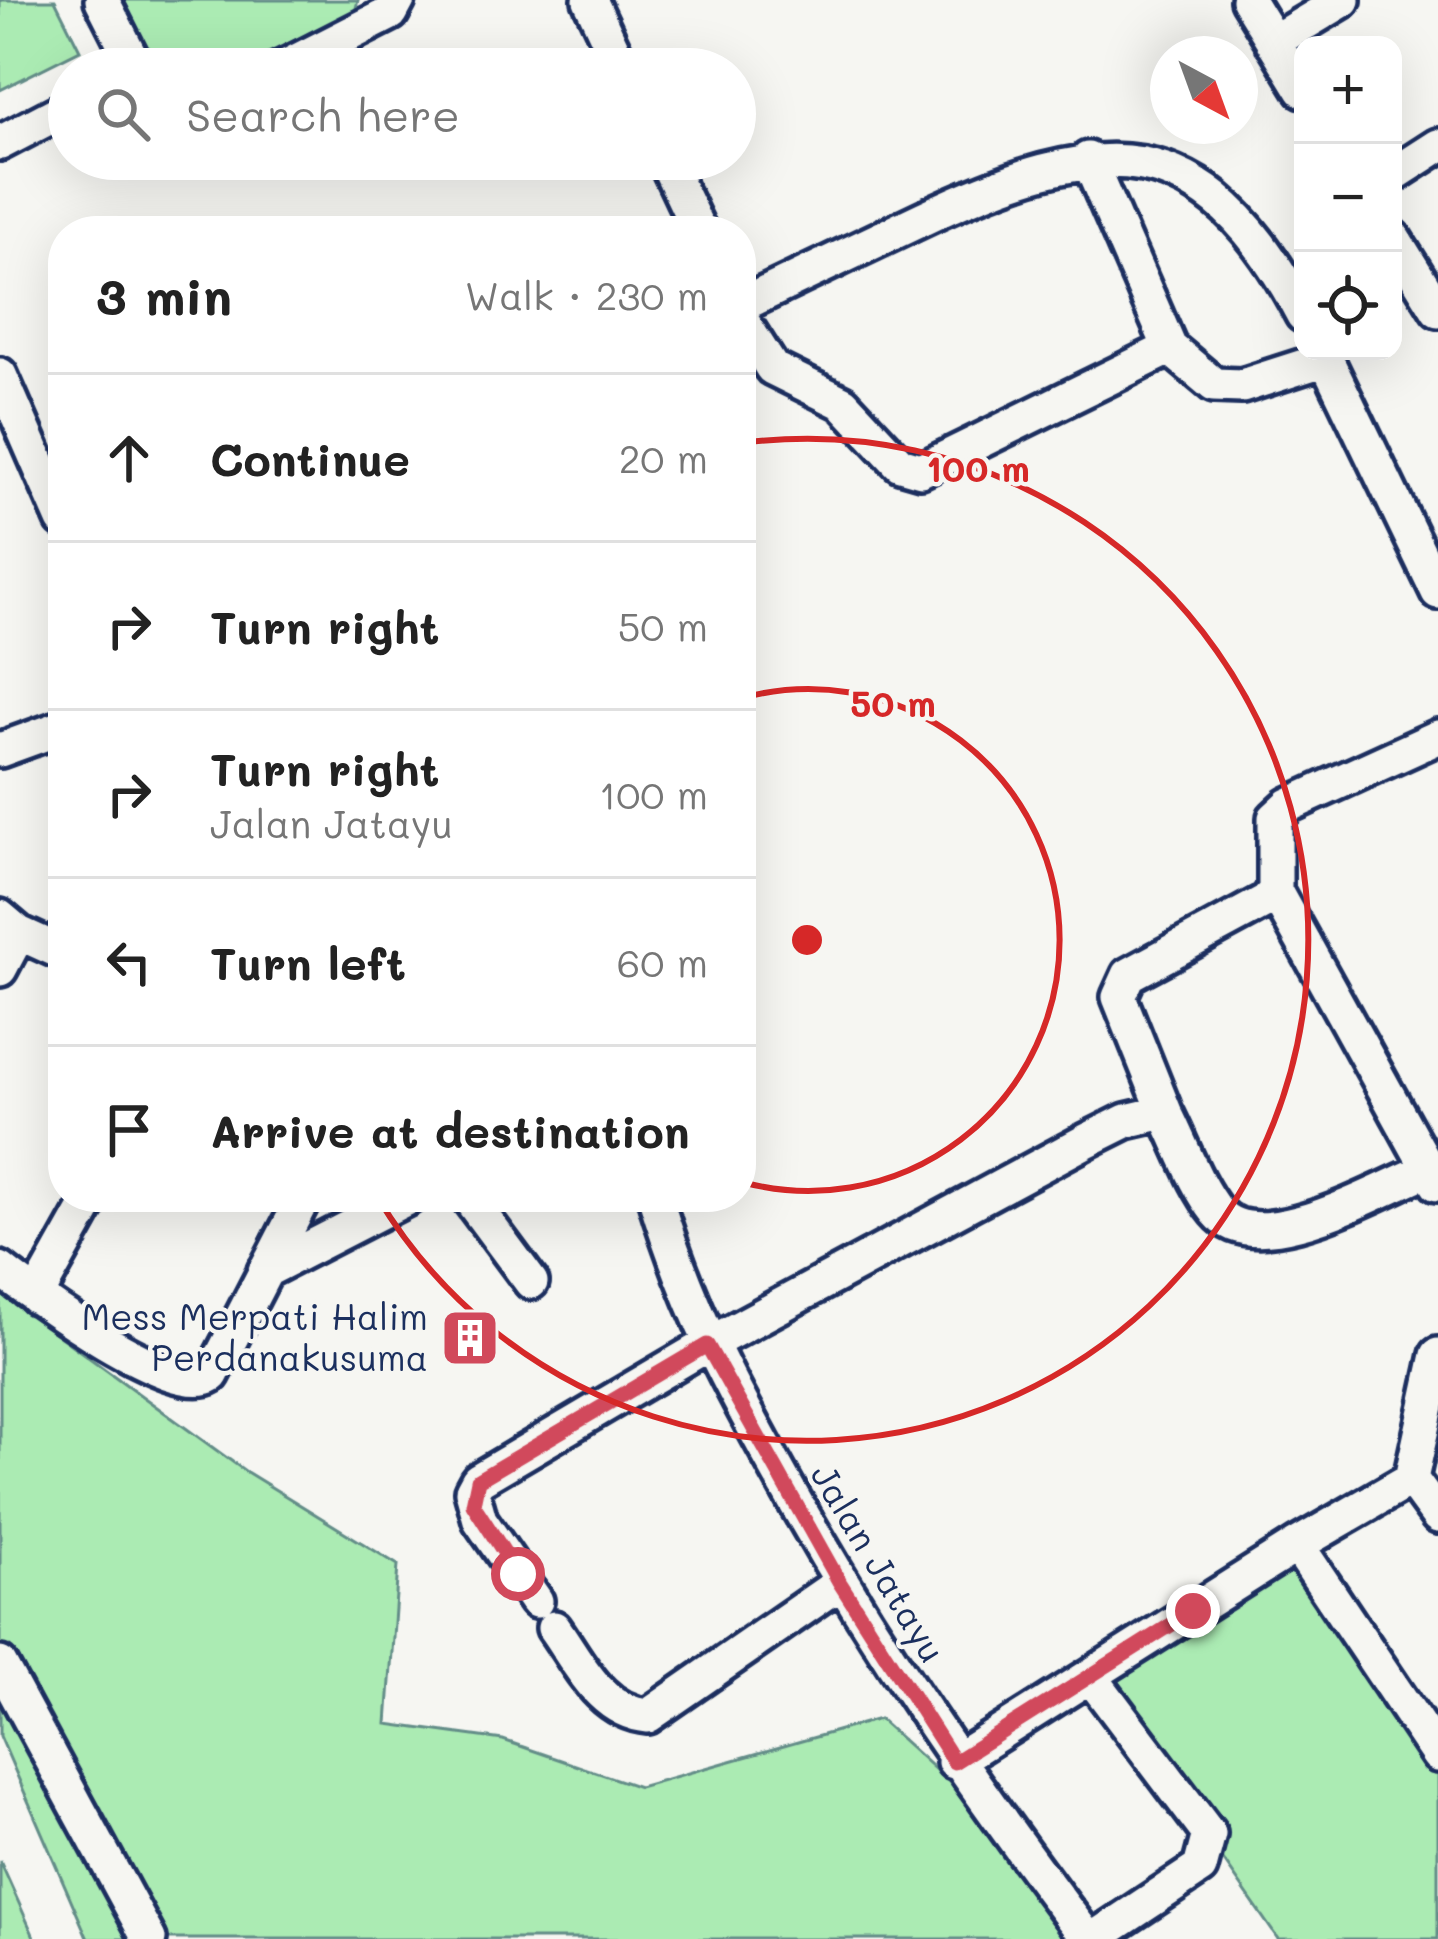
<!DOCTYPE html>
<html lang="en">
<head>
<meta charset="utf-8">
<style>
	:root { --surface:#fff; --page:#f6f6f6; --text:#222; --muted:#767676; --line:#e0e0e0 }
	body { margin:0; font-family:Mali,sans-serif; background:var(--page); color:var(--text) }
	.controls { position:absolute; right:36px; top:36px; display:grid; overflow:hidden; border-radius:24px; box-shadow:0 12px 48px #0002 }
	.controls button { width:108px; height:108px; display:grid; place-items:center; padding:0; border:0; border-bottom:3px solid var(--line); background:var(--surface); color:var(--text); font:60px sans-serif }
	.compass { position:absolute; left:1150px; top:36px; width:108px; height:108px; border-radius:50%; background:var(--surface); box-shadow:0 12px 48px #0002; rotate:139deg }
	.stop { position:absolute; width:36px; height:36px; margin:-27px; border:9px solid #d1495b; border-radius:50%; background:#fff }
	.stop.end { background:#d1495b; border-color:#fff; box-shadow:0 3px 12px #0008 }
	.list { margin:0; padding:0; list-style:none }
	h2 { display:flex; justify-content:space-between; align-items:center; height:156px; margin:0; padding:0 48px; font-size:51px }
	h2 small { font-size:39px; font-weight:400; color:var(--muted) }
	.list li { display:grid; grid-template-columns:78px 1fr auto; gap:36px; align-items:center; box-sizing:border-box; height:168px; padding:0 48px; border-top:3px solid var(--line) }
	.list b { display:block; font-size:45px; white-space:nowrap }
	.list p { margin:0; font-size:39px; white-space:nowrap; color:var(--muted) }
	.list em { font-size:39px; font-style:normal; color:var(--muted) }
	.icon { flex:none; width:66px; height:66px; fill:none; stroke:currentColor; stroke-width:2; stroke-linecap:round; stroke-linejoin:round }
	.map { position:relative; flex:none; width:1438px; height:1939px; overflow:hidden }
	.search { position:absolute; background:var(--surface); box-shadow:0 12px 48px #0002; left:48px; top:48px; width:708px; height:132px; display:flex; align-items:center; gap:30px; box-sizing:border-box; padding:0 42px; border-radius:66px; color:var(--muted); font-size:45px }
	.panel { position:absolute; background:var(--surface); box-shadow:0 12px 48px #0002; left:48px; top:216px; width:708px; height:996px; border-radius:48px }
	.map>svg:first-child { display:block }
</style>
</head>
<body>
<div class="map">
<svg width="1438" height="1939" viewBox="0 0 1438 1939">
	<rect width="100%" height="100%" fill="#f6f6f2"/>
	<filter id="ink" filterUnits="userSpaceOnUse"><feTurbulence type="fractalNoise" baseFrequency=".00833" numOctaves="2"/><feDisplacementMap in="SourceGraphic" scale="24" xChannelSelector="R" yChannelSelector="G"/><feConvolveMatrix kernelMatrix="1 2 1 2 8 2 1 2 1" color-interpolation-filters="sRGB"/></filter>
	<g filter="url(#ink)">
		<path fill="#abebb3" stroke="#638d88" stroke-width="3" d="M 0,0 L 55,0 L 80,50 L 0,90 Z
			M 111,0 L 358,0 L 355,12 L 234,69 L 144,69 Z
			M 0,1293 L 245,1471 L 398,1565 L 387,1724 L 503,1740 L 639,1787 L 879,1719 L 950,1783 L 1064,1939 L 88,1939 L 0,1736 Z
			M 1289,1554 L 1438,1770 L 1438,1939 L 1278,1939 L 1110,1697 L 1111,1677 Z
			M 0,1861 L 35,1939 L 0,1939 Z"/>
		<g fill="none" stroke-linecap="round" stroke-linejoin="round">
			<defs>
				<path id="minor" d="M 102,0 L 137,69
					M 590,0 L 622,69
					M 1248,0 L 1303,90
					M 1273,42 L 1343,0
					M 281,69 L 391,13 L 398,0
					M 0,143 L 69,107
					M 665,159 L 699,231
					M 1088,159 L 1170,348 L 1214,385 L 1242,386 L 1326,359
					M 1393,175 L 1438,146
					M 1393,237 L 1438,310
					M 741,305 C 802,276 863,247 924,218 C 1099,135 1203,124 1303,315
					M 741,319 L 772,368 L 843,403 L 900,464 L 921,470 L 1170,348
					M 1322,351 L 1438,592
					M 0,375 L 63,520
					M 0,750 L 63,727
					M 1275,891 L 1437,1184
					M 0,917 L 19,933 L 63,953
					M 0,969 L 19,933
					M 1165,1112 C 1181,1143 1195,1185 1217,1212 C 1257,1261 1380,1189 1427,1170
					M 468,1197 L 531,1282
					M 655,1197 C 689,1310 731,1387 788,1489 C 878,1650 977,1792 1088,1939
					M 0,1269 C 34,1296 174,1399 212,1375 L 304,1197
					M 265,1271 L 409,1197
					M 36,1297 L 92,1197
					M 1438,1355 L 1411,1479 L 1438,1516
					M 1411,1479 L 1297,1545 L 1438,1755
					M 536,1601 L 480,1520 L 472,1491 L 478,1480 L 707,1345 L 1086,1141 L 1126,1121 L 1165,1112 L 1119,997 L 1129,975 L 1266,901 L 1275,891 L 1275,818 L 1289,805 L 1438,737
					M 554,1628 C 579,1663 600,1712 648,1716 L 840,1583
					M 0,1664 L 149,1939
					M 1090,1676 L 1209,1834 L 1200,1868 L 1093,1939
					M 954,1762 L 1297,1545"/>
			</defs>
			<use href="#minor" stroke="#1b2f5e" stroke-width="42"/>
			<use href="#minor" stroke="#f6f6f2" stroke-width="33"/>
		</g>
	</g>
	<g fill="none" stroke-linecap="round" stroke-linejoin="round" filter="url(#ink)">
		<path stroke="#d1495b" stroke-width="15" d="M 518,1574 L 473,1504 L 478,1480 L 707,1345 L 840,1583 L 954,1762 L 1193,1611"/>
	</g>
	<g fill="none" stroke="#d62828" stroke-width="6">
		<path d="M742 698A251 251 0 1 1 742 1182"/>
		<path d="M742 443A501 501 0 1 1 378 1198"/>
	</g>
	<defs>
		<symbol id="building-square" viewBox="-11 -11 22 22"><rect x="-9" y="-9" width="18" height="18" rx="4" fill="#d1495b" stroke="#f6f6f2"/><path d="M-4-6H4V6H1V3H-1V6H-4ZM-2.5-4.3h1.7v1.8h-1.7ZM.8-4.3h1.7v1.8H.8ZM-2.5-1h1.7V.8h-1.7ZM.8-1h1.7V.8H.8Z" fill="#fff"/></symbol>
	</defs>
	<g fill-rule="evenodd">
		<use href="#building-square" x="437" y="1305" width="66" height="66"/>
	</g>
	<g text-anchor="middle" stroke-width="9" stroke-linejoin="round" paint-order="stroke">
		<g font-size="36" fill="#1b2f5e" stroke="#f6f6f2" text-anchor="end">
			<text x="428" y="1330">Mess Merpati Halim<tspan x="428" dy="41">Perdanakusuma</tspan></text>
		</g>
		<g font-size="36" fill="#1b2f5e" stroke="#f6f6f2">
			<text transform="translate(878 1563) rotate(59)" y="13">Jalan Jatayu</text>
		</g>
	</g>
	<circle cx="807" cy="940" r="18" fill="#d62828" stroke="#f6f6f2" stroke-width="6"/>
	<g font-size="36" text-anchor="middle" font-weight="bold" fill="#d62828" stroke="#f6f6f2" stroke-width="9" stroke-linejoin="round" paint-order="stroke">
		<text x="978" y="482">100 m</text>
		<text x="893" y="717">50 m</text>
	</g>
</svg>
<div class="controls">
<button>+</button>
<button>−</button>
<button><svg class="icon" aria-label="locate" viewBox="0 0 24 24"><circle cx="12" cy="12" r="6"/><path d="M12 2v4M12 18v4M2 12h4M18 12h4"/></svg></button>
</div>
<svg class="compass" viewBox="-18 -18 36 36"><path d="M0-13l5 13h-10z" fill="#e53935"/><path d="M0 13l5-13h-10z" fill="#767676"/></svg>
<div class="stop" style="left:518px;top:1574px"></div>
<div class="stop end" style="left:1193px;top:1611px"></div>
<div class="search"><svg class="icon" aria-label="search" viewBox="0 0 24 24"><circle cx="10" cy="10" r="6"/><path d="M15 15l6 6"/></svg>Search here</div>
<section class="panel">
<h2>3 min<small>Walk · 230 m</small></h2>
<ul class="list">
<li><svg class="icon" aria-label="ahead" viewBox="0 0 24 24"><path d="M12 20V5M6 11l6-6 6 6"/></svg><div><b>Continue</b></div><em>20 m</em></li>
<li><svg class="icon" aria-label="right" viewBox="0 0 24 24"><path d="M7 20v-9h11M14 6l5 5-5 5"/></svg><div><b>Turn right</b></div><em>50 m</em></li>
<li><svg class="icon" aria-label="right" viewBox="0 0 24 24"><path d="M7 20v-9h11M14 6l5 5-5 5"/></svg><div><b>Turn right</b><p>Jalan Jatayu</p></div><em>100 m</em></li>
<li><svg class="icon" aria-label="left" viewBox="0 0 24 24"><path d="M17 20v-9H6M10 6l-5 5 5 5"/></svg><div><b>Turn left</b></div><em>60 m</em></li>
<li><svg class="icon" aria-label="arrive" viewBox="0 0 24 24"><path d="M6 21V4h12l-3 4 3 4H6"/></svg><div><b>Arrive at destination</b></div></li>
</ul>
</section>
</div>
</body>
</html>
